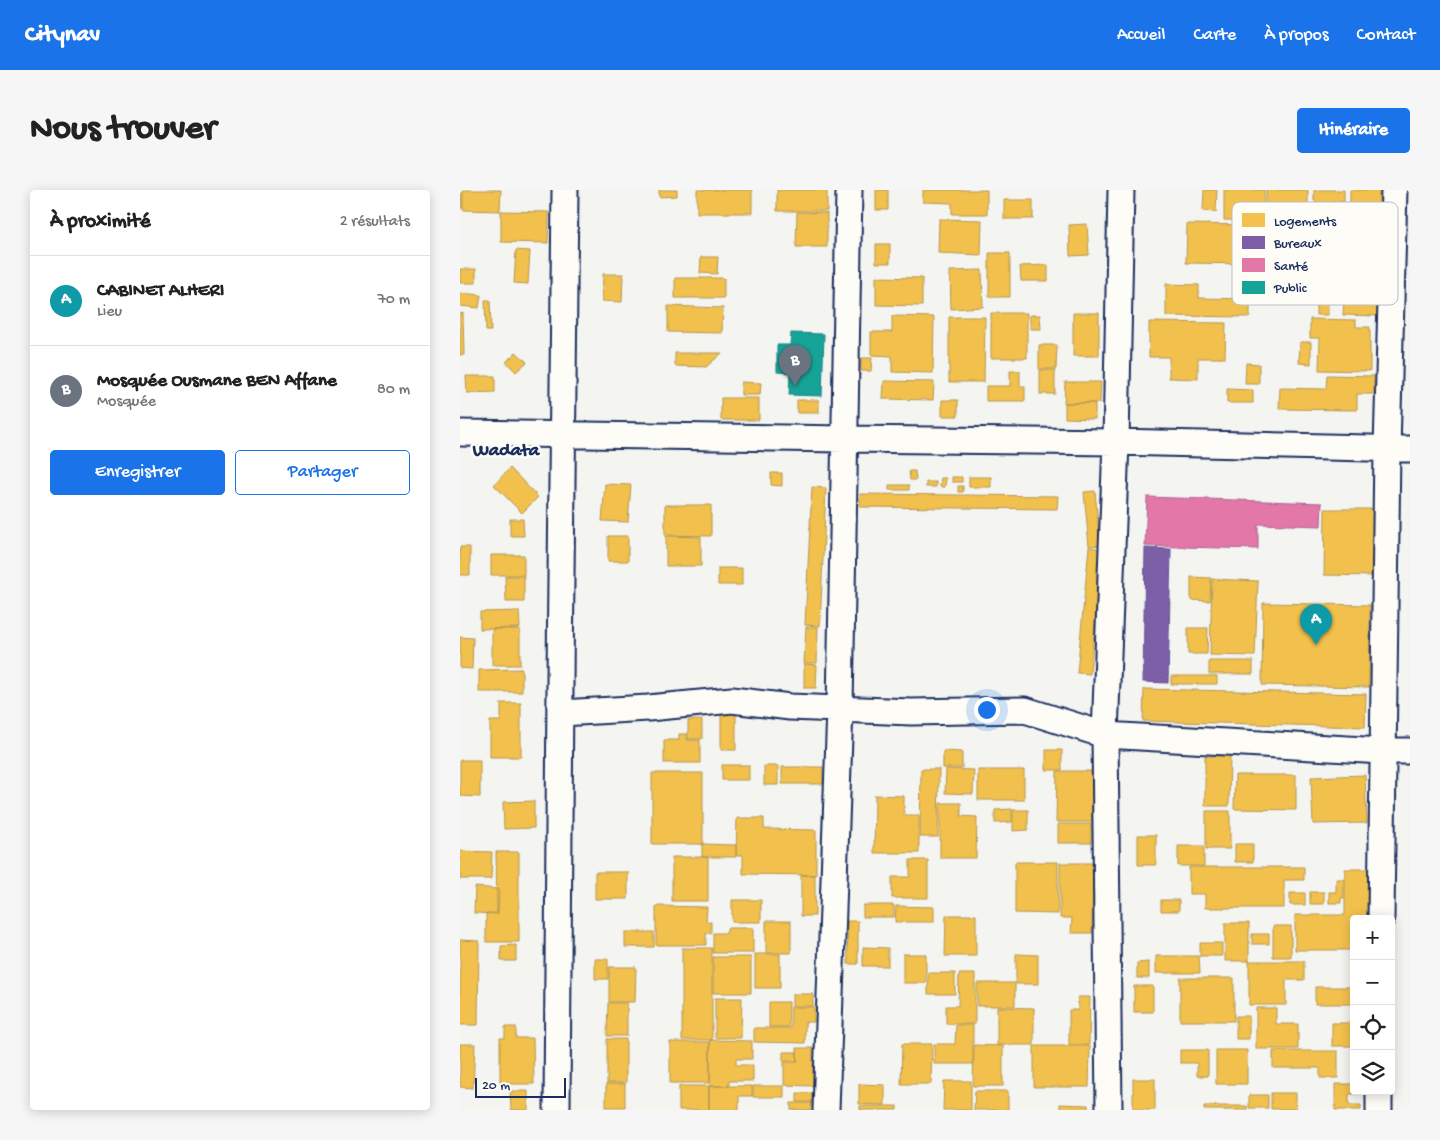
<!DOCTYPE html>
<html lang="fr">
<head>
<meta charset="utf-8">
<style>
	:root { --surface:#fff; --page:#f6f6f6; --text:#222; --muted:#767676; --line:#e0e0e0; --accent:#1a73e8 }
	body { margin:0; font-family:"Gochi Hand",sans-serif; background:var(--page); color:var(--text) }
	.controls { position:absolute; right:15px; bottom:15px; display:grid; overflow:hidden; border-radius:5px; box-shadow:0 2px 12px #0003 }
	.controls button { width:45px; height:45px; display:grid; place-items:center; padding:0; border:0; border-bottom:1px solid var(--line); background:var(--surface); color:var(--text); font:25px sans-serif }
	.scale { position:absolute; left:15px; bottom:12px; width:91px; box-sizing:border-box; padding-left:5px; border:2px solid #1b2f5e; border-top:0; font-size:14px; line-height:18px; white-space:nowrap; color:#1b2f5e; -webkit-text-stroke:4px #fdfcf7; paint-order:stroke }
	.you { position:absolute; left:526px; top:519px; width:18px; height:18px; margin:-12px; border:4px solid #fff; border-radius:50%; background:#1a73e8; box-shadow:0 0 0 8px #1a73e833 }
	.badge { display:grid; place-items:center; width:32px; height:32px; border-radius:50%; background:var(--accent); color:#fff; font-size:16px; font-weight:700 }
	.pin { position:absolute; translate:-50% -41px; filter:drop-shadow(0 1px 2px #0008) }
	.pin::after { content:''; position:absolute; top:26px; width:18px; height:15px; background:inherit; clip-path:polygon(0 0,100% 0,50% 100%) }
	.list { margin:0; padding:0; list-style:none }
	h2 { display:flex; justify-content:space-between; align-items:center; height:65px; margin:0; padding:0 20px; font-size:21px }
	h2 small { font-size:16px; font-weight:400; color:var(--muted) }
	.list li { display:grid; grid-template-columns:32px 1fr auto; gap:15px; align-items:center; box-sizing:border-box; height:90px; padding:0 20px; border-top:1px solid var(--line) }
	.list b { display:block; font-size:19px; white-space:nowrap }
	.list p { margin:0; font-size:16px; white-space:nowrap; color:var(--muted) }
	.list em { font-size:16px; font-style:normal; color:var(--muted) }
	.actions { display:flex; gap:10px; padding:15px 20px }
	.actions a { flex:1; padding:11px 0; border:1px solid var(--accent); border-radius:5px; text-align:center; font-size:18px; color:var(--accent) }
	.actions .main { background:var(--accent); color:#fff }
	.icon { flex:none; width:28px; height:28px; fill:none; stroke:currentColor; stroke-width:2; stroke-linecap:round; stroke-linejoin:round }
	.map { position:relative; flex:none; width:950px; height:920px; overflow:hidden; border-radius:5px }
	header { display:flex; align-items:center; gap:30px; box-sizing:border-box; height:70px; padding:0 25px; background:var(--accent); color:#fff }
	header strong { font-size:24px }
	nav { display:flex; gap:28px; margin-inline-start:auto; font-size:18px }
	.intro { display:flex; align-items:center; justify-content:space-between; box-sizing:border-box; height:120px; padding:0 30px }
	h1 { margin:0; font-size:35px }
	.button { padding:12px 22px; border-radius:5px; background:var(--accent); color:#fff; font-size:18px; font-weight:700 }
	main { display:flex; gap:30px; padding:0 30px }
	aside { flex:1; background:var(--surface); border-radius:5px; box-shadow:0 2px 12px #0003 }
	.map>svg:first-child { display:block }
</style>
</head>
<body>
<header>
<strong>Citynav</strong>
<nav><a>Accueil</a><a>Carte</a><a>À propos</a><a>Contact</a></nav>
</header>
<div class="intro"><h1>Nous trouver</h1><a class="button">Itinéraire</a></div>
<main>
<aside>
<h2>À proximité<small>2 résultats</small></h2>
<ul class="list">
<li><span class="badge" style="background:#0f9aa8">A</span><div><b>CABINET ALHERI</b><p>Lieu</p></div><em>70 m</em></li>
<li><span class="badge" style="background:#6b7280">B</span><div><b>Mosquée Ousmane BEN Affane</b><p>Mosquée</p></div><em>80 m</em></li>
</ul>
<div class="actions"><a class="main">Enregistrer</a><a>Partager</a></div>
</aside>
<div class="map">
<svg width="950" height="920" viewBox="0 0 950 920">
	<rect width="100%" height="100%" fill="#f4f4f1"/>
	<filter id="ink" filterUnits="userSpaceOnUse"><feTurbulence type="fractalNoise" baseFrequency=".02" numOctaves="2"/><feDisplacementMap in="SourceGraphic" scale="10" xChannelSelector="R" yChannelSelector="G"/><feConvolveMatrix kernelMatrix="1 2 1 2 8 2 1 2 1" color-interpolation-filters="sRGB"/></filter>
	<g filter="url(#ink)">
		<path fill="#f2c14e" stroke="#b29553" d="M 0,0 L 2,0 L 2,18 L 0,18 Z
			M 3,0 L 41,0 L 40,21 L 3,20 Z
			M 199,0 L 217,0 L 217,6 L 199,7 Z
			M 237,0 L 292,0 L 292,23 L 237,23 Z
			M 317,0 L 367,0 L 367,21 L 317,21 Z
			M 416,0 L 428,0 L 428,20 L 416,20 Z
			M 463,0 L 527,0 L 527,24 L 492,24 L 492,13 L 463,12 Z
			M 744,0 L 757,0 L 756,22 L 743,21 Z
			M 764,0 L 804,0 L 804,31 L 764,30 Z
			M 806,0 L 848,0 L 848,22 L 806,21 Z
			M 854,0 L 884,0 L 884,12 L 874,11 L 874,24 L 856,23 L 856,11 L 854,11 Z
			M 890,0 L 919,0 L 919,22 L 890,21 Z
			M 544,10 L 573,10 L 573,29 L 544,29 Z
			M 41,21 L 89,22 L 88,53 L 41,52 Z
			M 337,22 L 367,23 L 367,57 L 336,57 Z
			M 479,29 L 522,30 L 521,65 L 478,63 Z
			M 627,34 L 629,65 L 610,66 L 609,35 Z
			M 727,34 L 856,36 L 856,75 L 726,73 Z
			M 885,34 L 922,35 L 920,126 L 883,125 L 884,107 L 896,107 L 896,63 L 884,62 Z
			M 416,54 L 430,54 L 430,73 L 416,73 Z
			M 56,60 L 70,61 L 68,94 L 54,93 Z
			M 529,63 L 550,63 L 550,107 L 529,107 Z
			M 241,67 L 258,67 L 257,84 L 240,83 Z
			M 588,75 L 588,91 L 561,91 L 560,76 Z
			M 0,79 L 16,79 L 16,93 L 0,93 Z
			M 522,80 L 523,117 L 491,119 L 490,81 Z
			M 143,84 L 163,84 L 162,112 L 142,111 Z
			M 416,87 L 462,88 L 462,116 L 416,115 Z
			M 215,88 L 264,88 L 264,108 L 215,108 Z
			M 706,94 L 739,95 L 739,108 L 790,109 L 790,127 L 706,126 Z
			M 0,103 L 21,105 L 19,118 L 0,116 Z
			M 25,110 L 30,110 L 31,141 L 26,141 Z
			M 856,112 L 868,112 L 868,125 L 856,125 Z
			M 208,116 L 263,118 L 262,143 L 208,142 Z
			M 3,123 L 4,165 L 0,165 L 0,124 Z
			M 531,123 L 567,123 L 567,168 L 531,168 Z
			M 613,123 L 639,123 L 639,166 L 613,166 Z
			M 570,125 L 580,125 L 581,139 L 570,139 Z
			M 432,126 L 474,127 L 473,183 L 432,182 L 432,166 L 411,165 L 411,142 L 432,142 Z
			M 489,127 L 525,127 L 524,192 L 489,192 Z
			M 850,129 L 896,130 L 896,137 L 910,137 L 910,181 L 859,180 L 860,148 L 850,148 Z
			M 689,132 L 766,133 L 765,168 L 738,168 L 738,189 L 709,188 L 709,167 L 689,167 Z
			M 840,152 L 851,152 L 851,174 L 839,173 Z
			M 579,155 L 597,155 L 596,179 L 579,179 Z
			M 56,162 L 67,172 L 56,182 L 46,172 Z
			M 215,163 L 262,163 L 246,177 L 215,176 Z
			M 401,168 L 412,168 L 411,181 L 401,181 Z
			M 786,173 L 799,174 L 799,194 L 785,194 Z
			M 580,180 L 595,180 L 595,204 L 580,204 Z
			M 550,181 L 560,181 L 560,196 L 565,196 L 565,211 L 526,211 L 526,196 L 550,196 Z
			M 867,185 L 914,186 L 914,204 L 897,204 L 897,220 L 819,219 L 820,198 L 866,199 Z
			M 6,186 L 35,186 L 35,202 L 7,203 Z
			M 424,191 L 474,192 L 473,210 L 423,209 Z
			M 281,192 L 301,193 L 300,205 L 281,205 Z
			M 605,192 L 641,192 L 640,213 L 604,213 Z
			M 767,199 L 793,200 L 793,213 L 767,213 Z
			M 261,208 L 299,208 L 299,230 L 261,230 Z
			M 337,210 L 359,210 L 359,223 L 337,223 Z
			M 482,210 L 498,210 L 498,226 L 482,226 Z
			M 605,213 L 635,213 L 635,229 L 605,228 Z
			M 50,278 L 78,307 L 62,323 L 34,295 Z
			M 449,281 L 455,281 L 456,290 L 450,290 Z
			M 311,283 L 322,283 L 322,296 L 311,295 Z
			M 492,287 L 502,287 L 502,292 L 492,292 Z
			M 509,287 L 531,287 L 531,297 L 509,297 Z
			M 481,288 L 486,288 L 485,297 L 480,297 Z
			M 466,292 L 476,292 L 476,297 L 466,297 Z
			M 145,294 L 171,295 L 168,332 L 142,331 Z
			M 429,295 L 449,295 L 449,300 L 429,300 Z
			M 498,296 L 503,296 L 503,302 L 498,302 Z
			M 352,297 L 366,298 L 360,436 L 345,435 Z
			M 635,301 L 640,355 L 629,356 L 624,302 Z
			M 400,304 L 598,306 L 597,319 L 400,317 Z
			M 205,315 L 251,315 L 251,346 L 205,345 Z
			M 865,319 L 915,319 L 914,386 L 864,385 Z
			M 50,329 L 63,329 L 64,346 L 50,346 Z
			M 148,346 L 168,346 L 168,371 L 148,371 Z
			M 206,346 L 241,347 L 241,376 L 206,376 Z
			M 0,357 L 10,357 L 10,385 L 0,385 Z
			M 629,357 L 642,359 L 630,484 L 617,483 Z
			M 31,365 L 64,365 L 64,385 L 31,385 Z
			M 258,378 L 282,378 L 282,395 L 258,395 Z
			M 45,386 L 64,386 L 64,412 L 46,412 Z
			M 731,387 L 751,388 L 750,411 L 731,410 Z
			M 752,389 L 798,391 L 795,466 L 750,465 Z
			M 803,413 L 910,415 L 909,497 L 802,495 Z
			M 59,421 L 60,438 L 20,439 L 20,422 Z
			M 346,437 L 358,437 L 357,473 L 344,473 Z
			M 728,438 L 748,438 L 747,464 L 728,464 Z
			M 32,439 L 60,439 L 60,475 L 32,475 Z
			M 0,447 L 13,448 L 12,479 L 0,478 Z
			M 749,471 L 793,471 L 793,484 L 749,484 Z
			M 344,474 L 357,475 L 356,498 L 344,498 Z
			M 62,479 L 62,502 L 19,502 L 19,480 Z
			M 711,486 L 757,486 L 757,494 L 711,494 Z
			M 684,499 L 906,504 L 905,537 L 683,531 Z
			M 41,513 L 61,513 L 61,567 L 30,567 L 30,531 L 41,531 Z
			M 261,522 L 276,522 L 276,560 L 261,560 Z
			M 228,530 L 242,530 L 242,549 L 228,549 Z
			M 219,544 L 227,544 L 227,550 L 240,550 L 240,573 L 204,573 L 204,550 L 219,550 Z
			M 586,560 L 602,560 L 602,580 L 586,580 Z
			M 483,561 L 502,562 L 502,578 L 483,578 Z
			M 745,566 L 770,566 L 769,616 L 745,616 Z
			M 0,570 L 20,570 L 20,607 L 0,606 Z
			M 262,575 L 289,575 L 289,590 L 262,590 Z
			M 304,576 L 318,576 L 318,595 L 304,595 Z
			M 322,577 L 363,577 L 363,594 L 322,594 Z
			M 461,579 L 479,579 L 478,647 L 460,647 Z
			M 486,579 L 514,580 L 513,604 L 485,603 Z
			M 518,580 L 564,580 L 564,610 L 518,610 Z
			M 597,581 L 633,581 L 632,632 L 596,632 Z
			M 192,583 L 243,583 L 243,654 L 192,654 Z
			M 775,585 L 836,585 L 836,620 L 774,619 Z
			M 905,585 L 907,633 L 853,634 L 851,587 Z
			M 415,605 L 444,606 L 444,625 L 459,625 L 459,663 L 414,663 Z
			M 74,611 L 74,638 L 44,639 L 43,612 Z
			M 480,613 L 501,613 L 501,626 L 517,627 L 516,668 L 480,668 Z
			M 552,619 L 552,632 L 535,633 L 535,620 Z
			M 553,620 L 568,620 L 568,640 L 553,641 Z
			M 746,621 L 770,621 L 770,659 L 746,659 Z
			M 277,628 L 304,628 L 304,639 L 356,640 L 356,685 L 283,684 L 283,665 L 276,665 Z
			M 598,634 L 631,634 L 631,653 L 598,653 Z
			M 678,645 L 696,645 L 696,675 L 678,675 Z
			M 242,654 L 276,655 L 276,667 L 242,667 Z
			M 775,654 L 793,654 L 793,672 L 775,672 Z
			M 718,656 L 744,656 L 744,676 L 718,676 Z
			M 0,661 L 32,662 L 31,689 L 0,689 Z
			M 36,662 L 59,662 L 59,752 L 26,752 L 26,723 L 37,723 Z
			M 212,667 L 248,667 L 248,711 L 212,711 Z
			M 450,670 L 468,670 L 468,708 L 432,708 L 432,687 L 450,687 Z
			M 555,672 L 598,672 L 598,724 L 555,723 Z
			M 600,673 L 633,673 L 632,743 L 611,743 L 612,728 L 600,728 Z
			M 729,677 L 844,677 L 844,690 L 824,690 L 824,718 L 745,718 L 745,704 L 729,704 Z
			M 885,679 L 909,679 L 909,729 L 894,729 L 894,760 L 835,760 L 835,725 L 885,725 Z
			M 135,682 L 168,682 L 168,709 L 135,709 Z
			M 341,685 L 355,685 L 355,726 L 341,726 Z
			M 876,689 L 884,689 L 884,708 L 881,708 L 881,713 L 869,713 L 869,702 L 876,702 Z
			M 15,697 L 39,699 L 38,724 L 14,723 Z
			M 850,702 L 864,702 L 864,714 L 850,714 Z
			M 830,703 L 845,703 L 845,715 L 830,715 Z
			M 272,710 L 301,710 L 301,732 L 272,732 Z
			M 701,710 L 719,710 L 719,721 L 701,721 Z
			M 403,715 L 434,715 L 434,727 L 403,727 Z
			M 196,716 L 247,717 L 246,732 L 251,732 L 251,743 L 246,743 L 246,755 L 196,755 Z
			M 436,716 L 474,717 L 474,732 L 435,732 Z
			M 486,725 L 516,725 L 516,766 L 485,766 Z
			M 306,731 L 331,731 L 331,763 L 306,763 Z
			M 387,731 L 398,731 L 398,774 L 388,774 Z
			M 765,733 L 789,733 L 789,771 L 765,771 Z
			M 813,736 L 831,736 L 831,767 L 813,767 Z
			M 267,738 L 293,738 L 293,763 L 253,763 L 253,743 L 267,743 Z
			M 165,742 L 194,742 L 194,757 L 165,757 Z
			M 792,744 L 809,744 L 809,754 L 792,754 Z
			M 0,750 L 19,751 L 18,835 L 0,835 Z
			M 740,753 L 762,753 L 762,766 L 740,766 Z
			M 56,755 L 56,771 L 41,771 L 41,756 Z
			M 403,757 L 428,758 L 428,776 L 403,776 Z
			M 222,758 L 252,758 L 252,850 L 222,850 Z
			M 295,764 L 320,764 L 320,798 L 295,798 Z
			M 443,764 L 466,764 L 466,793 L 443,793 Z
			M 556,764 L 578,765 L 578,794 L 556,794 Z
			M 696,766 L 739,766 L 740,783 L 696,783 Z
			M 253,767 L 291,767 L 291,803 L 253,803 Z
			M 135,769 L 148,769 L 148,789 L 135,789 Z
			M 789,771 L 844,771 L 844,790 L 826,790 L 826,815 L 789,815 Z
			M 689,772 L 689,788 L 677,788 L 677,773 Z
			M 149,777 L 176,777 L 175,812 L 149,812 Z
			M 468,783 L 495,783 L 495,804 L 468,804 Z
			M 499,784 L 515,784 L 515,834 L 486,834 L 486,816 L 498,816 Z
			M 720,788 L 774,788 L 774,831 L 720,831 Z
			M 517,793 L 555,793 L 555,816 L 517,816 Z
			M 674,796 L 693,796 L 693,822 L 674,822 Z
			M 855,797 L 894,797 L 894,814 L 855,814 Z
			M 332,804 L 353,804 L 353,816 L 332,816 Z
			M 618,807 L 630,807 L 629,855 L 609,855 L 609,820 L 618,820 Z
			M 255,808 L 282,808 L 281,848 L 255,848 Z
			M 309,812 L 329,812 L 329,837 L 309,837 Z
			M 148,813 L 167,813 L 167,846 L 147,846 Z
			M 331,817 L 354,817 L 354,832 L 345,832 L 345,853 L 294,852 L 294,838 L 331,838 Z
			M 537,817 L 574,818 L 574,855 L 537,855 Z
			M 796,818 L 816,818 L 816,834 L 838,834 L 838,859 L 796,859 Z
			M 776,826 L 789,826 L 789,849 L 776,849 Z
			M 872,833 L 894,833 L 894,856 L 872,856 Z
			M 496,835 L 513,835 L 513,874 L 474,874 L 474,854 L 495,854 Z
			M 45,837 L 56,837 L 56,848 L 73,848 L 74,894 L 40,894 L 40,848 L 45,848 Z
			M 147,849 L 166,849 L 166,893 L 147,893 Z
			M 250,850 L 292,851 L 292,869 L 276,869 L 276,875 L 293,875 L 293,891 L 269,891 L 269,896 L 250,896 Z
			M 210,852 L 250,852 L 250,893 L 210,893 Z
			M 0,854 L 15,854 L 13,898 L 0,897 Z
			M 442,854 L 472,854 L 471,894 L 441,894 Z
			M 514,855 L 543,856 L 543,896 L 513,896 Z
			M 574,856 L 630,856 L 629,897 L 574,897 Z
			M 337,858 L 353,858 L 353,896 L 324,895 L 324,872 L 337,872 Z
			M 720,860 L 748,860 L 748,886 L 737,886 L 737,873 L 720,873 Z
			M 756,860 L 787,860 L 787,894 L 756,894 Z
			M 813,861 L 878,861 L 878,888 L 860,888 L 860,878 L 813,878 Z
			M 323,862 L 337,862 L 337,871 L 323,871 Z
			M 673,889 L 695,889 L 695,920 L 673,920 Z
			M 484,891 L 511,891 L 511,920 L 483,920 Z
			M 146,894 L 165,894 L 165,917 L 146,917 Z
			M 399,894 L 425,895 L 425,915 L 399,914 Z
			M 875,894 L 894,894 L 894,901 L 901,901 L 901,904 L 889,904 L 889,915 L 901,915 L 901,920 L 875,920 Z
			M 219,896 L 249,896 L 249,920 L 219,920 Z
			M 249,896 L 292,896 L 292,906 L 279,906 L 279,920 L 249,920 Z
			M 293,896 L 324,896 L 324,907 L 293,907 Z
			M 50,901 L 68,901 L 68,920 L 51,920 Z
			M 515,901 L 548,901 L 548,920 L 514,920 Z
			M 337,903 L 352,903 L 352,912 L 337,912 Z
			M 811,903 L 836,903 L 836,919 L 811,919 Z
			M 789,905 L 808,905 L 808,918 L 789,918 Z
			M 331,913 L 354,913 L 354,920 L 331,920 Z
			M 600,914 L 628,915 L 628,920 L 600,920 Z
			M 400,916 L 437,916 L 437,920 L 400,920 Z
			M 744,916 L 787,916 L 787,920 L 744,920 Z"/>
		<path fill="#7b5ea7" stroke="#5e5091" d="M 685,358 L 711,359 L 708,493 L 683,492 Z"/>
		<path fill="#e377a8" stroke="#a76192" d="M 687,307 L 862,313 L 861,336 L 798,334 L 798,359 L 685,356 Z"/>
		<path fill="#17a398" stroke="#188087" d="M 331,143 L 364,144 L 362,206 L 329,205 L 330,183 L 317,182 L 317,155 L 330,155 Z"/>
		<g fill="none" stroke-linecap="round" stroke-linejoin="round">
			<defs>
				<path id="street" d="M 0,243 L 384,249 L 656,252 L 950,259
					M 101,523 L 188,518 L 272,510 L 330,517 L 451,522 L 565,520 L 645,545 L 923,561 L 950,561
					M 921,729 L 927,259 L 934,0
					M 97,920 C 100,613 100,307 105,0
					M 366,920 L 380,518 L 389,0
					M 649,920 L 645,545 L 656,252 L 661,0
					M 919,920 L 919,901"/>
			</defs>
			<use href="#street" stroke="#1b2f5e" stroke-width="29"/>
			<use href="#street" stroke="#fdfcf7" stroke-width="25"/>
		</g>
	</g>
	<g text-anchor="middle" stroke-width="5" stroke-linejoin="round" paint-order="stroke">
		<g font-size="19" font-weight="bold" fill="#1b2f5e" stroke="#fdfcf7">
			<text x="46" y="265">Wadata</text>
		</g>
	</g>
	<rect x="772" y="12" width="166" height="103" rx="8" fill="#fdfcf7" stroke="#b9bec9" stroke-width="1"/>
	<rect x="782" y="23" width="23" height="14" fill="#f2c14e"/>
	<rect x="782" y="46" width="23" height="13" fill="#7b5ea7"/>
	<rect x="782" y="68" width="23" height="14" fill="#e377a8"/>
	<rect x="782" y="91" width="23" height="13" fill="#17a398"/>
	<g font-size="14" fill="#1b2f5e">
		<text x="814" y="35">Logements</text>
		<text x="814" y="57">Bureaux</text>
		<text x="814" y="80">Santé</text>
		<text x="814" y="102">Public</text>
	</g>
</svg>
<div class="controls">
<button>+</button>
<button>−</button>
<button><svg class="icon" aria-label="locate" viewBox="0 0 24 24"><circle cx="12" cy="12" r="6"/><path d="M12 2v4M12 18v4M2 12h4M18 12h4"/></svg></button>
<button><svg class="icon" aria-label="layers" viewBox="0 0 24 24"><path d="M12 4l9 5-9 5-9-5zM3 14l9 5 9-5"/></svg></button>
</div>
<div class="scale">20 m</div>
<div class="you"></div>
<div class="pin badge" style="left:856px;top:455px;background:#0f9aa8">A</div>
<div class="pin badge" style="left:335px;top:196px;background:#6b7280">B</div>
</div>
</main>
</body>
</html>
